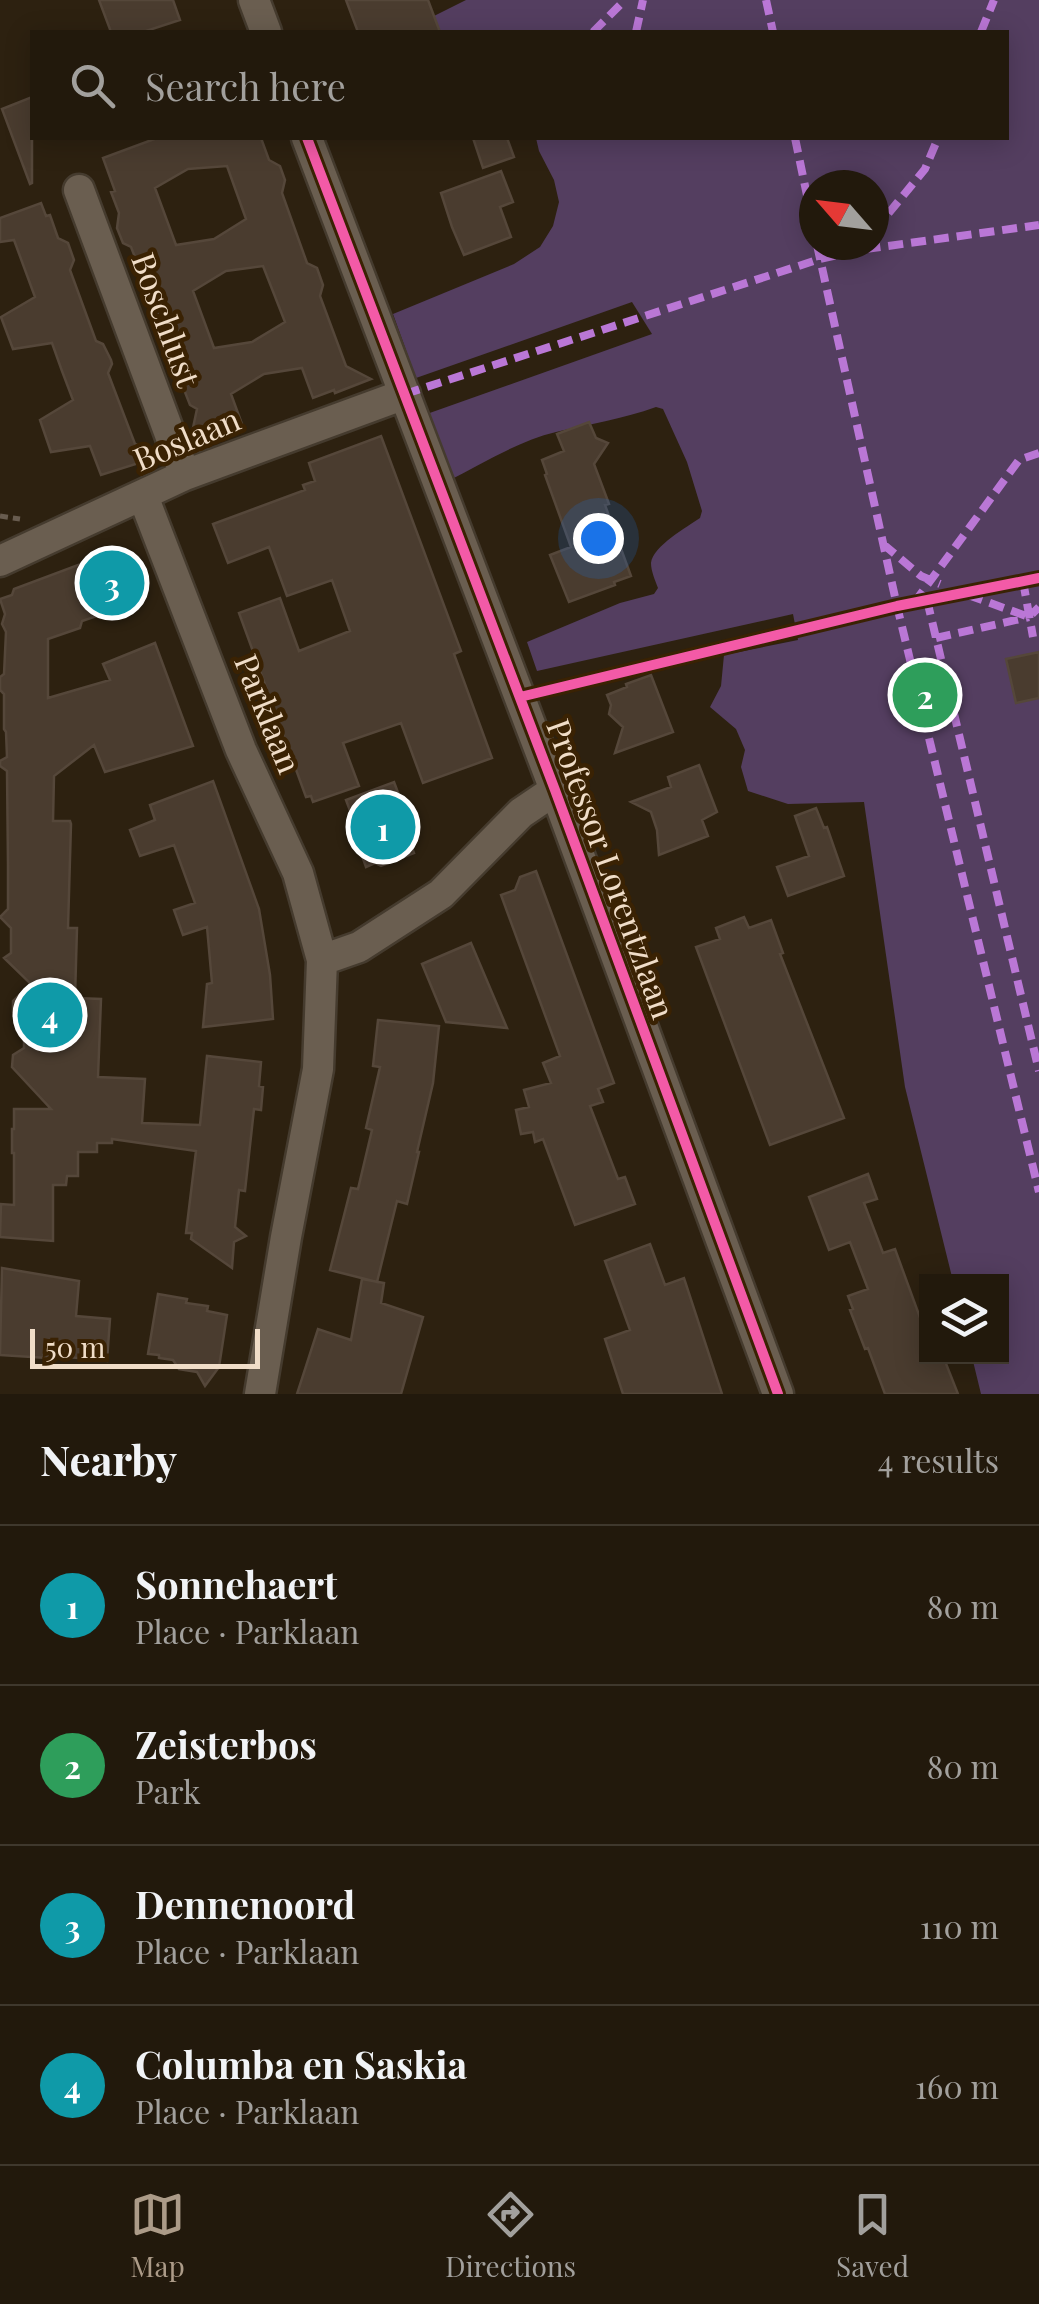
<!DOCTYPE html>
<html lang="en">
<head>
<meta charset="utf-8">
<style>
	:root { --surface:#22190c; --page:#2e261a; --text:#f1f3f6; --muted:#a2a09d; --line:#3f382d; --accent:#ac9b88 }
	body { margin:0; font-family:"Playfair Display",serif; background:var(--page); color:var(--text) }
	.controls { position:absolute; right:30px; bottom:30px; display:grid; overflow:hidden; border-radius:0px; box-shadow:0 5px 25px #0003 }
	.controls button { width:90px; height:90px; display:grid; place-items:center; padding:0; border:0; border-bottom:2px solid var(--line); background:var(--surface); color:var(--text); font:50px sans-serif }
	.compass { position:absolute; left:799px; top:170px; width:90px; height:90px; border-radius:50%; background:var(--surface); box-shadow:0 5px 25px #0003; rotate:298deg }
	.scale { position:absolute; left:30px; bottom:25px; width:230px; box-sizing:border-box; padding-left:10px; border:5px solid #f0ddc8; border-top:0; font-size:28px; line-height:35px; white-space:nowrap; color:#f0ddc8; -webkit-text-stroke:8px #3a2203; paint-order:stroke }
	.you { position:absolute; left:598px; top:538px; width:35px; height:35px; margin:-25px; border:8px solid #fff; border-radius:50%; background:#1a73e8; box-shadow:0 0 0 15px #1a73e833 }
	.badge { display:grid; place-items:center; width:65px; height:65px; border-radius:50%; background:var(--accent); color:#fff; font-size:32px; font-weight:700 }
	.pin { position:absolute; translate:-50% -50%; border:5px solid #fff; box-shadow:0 2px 10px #0006 }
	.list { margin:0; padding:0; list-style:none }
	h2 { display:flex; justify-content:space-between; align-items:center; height:130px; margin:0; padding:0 40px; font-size:42px }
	h2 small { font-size:32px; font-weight:400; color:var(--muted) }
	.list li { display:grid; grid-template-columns:65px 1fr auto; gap:30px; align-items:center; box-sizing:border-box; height:160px; padding:0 40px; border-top:2px solid var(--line) }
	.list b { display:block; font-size:38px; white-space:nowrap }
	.list p { margin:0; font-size:32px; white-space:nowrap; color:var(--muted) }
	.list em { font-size:32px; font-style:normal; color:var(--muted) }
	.icon { flex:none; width:55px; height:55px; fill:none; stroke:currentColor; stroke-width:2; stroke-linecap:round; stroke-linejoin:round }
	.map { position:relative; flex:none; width:1039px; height:1394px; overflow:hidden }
	.search { position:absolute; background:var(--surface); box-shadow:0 5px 25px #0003; left:30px; right:30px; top:30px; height:110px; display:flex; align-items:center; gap:25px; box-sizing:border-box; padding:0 35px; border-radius:0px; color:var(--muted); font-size:38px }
	.sheet { height:770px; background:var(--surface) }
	nav { display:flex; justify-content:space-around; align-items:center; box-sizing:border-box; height:140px; border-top:2px solid var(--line); background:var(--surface); font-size:28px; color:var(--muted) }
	nav a { display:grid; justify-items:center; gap:5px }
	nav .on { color:var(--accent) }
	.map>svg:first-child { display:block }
</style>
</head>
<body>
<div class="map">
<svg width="1039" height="1394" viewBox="0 0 1039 1394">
	<rect width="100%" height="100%" fill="#2d2110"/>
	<path fill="#543e60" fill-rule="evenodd" d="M 466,0 L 1039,0 L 1039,1394 L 981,1394 L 972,1357 L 1002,1356 L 1002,1282 L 953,1281 L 905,1087 L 864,802 L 788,804 L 748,791 L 741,767 L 745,750 L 736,729 L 710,707 L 721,686 L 724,655 L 798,640 L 793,614 L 537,671 L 527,642 L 620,603 L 654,594 L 658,588 C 655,580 651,571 651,563 C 653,546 687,527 700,518 L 702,511 L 687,462 L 663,409 L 656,407 C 623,419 590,424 556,432 C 518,441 482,464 448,481 L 424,415 L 652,334 L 632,302 L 416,378 L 393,314 L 514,264 L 540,247 L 553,226 L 559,202 L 554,180 L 539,151 L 536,138 L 1006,138 L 1006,32 L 402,32 ZM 814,185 L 874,185 L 874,245 L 814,245 Z"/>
	<path fill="#4a3c2f" stroke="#55473a" stroke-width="2.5" fill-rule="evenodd" d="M 99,0 L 173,0 L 180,20 L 143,32 L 111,32 Z
		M 346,0 L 428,0 L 440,32 L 358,32 Z
		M 32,97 L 32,183 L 30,184 L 2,109 Z
		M 157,138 L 261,138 L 269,160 L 280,166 L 285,180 L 282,193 L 307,263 L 317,268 L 323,285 L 320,296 L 346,366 L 371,379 L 335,393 L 334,390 L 313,398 L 302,368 L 264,374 L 231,394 L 242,424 L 194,444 L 191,437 L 197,409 L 190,405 L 169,351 L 161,345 L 154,327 L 157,318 L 151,298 L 131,247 L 123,243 L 117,228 L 119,213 L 111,192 L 115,191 L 103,158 ZM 227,166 L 246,219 L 214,239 L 176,245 L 155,188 L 188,169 ZM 263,266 L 285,322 L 252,342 L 214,348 L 193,291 L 226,271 Z
		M 473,138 L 507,138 L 514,157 L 483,168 Z
		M 501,171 L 513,202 L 500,207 L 511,237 L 464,255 L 452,227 L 441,193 Z
		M 41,203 L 46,216 L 50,215 L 58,238 L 68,243 L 74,260 L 70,270 L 96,341 L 103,344 L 111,360 L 112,364 L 108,373 L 135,444 L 157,453 L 158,457 L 101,475 L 90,446 L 51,452 L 40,420 L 73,400 L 62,371 L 52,343 L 13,349 L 1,317 L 35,297 L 14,240 L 0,242 L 0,218 Z
		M 589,422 L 596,438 L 608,443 L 594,464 L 609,504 L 605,505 L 631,576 L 614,582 L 615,585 L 569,602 L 550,555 L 571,547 L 545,475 L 547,474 L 542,460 L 564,451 L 557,434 Z
		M 381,436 L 461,651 L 454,654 L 492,758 L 423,783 L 401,723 L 343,743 L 359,786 L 313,802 L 311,796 L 306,797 L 239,613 L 280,598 L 299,651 L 350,631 L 332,580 L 287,596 L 269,547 L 228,563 L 213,524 L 305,490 L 303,485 L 315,481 L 309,463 Z
		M 118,550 L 138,602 L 82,621 L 80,628 L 48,639 L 48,698 L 110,680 L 103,664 L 155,643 L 193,746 L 105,772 L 94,745 L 54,776 L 53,821 L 70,821 L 71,824 L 68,928 L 77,928 L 75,998 L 101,999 L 98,1077 L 145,1079 L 142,1123 L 200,1125 L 207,1056 L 261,1062 L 259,1086 L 263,1087 L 261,1110 L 254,1109 L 245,1191 L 239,1190 L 235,1227 L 246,1236 L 234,1242 L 232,1268 L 191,1239 L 192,1233 L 186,1233 L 196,1151 L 112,1139 L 112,1143 L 97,1143 L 97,1152 L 78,1152 L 78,1176 L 67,1176 L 66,1185 L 53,1185 L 53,1241 L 0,1237 L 1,1204 L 14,1205 L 14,1153 L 12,1153 L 12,1129 L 14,1129 L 14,1109 L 51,1109 L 12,1067 L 13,1055 L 24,1048 L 24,1024 L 13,1012 L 13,1001 L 31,984 L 4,958 L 11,953 L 11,928 L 0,917 L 8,909 L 8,865 L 7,771 L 0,766 L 0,761 L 7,757 L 6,732 L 4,729 L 4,694 L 0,690 L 0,677 L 4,674 L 6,632 L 2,624 L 5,614 L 0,599 L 12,595 L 14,589 Z
		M 1039,652 L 1039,698 L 1016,703 L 1006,659 Z
		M 651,675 L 673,732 L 615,753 L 623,727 L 609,714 L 611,705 L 607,695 L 627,687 L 626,684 Z
		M 699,765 L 717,812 L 702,820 L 708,836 L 659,855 L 657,830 L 651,812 L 631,802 L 671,787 L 668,777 Z
		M 213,781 L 259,909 L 270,975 L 273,1019 L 203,1027 L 207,984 L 212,983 L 207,927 L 183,935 L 174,910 L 195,903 L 174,845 L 140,856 L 130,830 L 155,820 L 150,805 Z
		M 394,782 L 414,835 L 408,837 L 414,853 L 381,866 L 375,863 L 366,867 L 353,830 L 355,824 L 346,800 Z
		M 816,808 L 824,828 L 827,827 L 844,876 L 788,896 L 777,867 L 809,856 L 795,816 Z
		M 536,871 L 614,1083 L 598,1089 L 603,1102 L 590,1106 L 618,1179 L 625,1177 L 635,1204 L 575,1225 L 543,1139 L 535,1142 L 533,1132 L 521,1134 L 516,1110 L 529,1107 L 524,1090 L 551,1083 L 543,1063 L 560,1056 L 501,895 L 515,890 L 520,877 Z
		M 744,917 L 749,928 L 771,920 L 783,953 L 780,954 L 844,1118 L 770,1145 L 696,947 L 720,939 L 716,928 Z
		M 471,943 L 507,1028 L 446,1022 L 422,964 Z
		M 378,1020 L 439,1026 L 433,1083 L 417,1152 L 419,1152 L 407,1204 L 397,1201 L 377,1282 L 330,1270 L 351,1188 L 358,1189 L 372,1130 L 366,1128 L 380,1067 L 373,1066 Z
		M 868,1174 L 877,1199 L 864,1203 L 883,1253 L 895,1249 L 926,1334 L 926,1356 L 943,1356 L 958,1394 L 885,1394 L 868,1348 L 865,1349 L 850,1310 L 853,1309 L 848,1296 L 868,1289 L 850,1242 L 829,1250 L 809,1197 Z
		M 650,1244 L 665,1285 L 684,1278 L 722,1394 L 623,1394 L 605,1339 L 630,1330 L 605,1261 Z
		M 2,1268 L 79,1281 L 76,1316 L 110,1319 L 107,1361 L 48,1355 L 47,1358 L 0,1355 Z
		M 362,1279 L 384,1283 L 381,1303 L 423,1317 L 401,1394 L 297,1394 L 318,1329 L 351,1340 Z
		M 158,1294 L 187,1299 L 186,1303 L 208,1306 L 207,1311 L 227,1315 L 219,1367 L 205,1386 L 197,1372 L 179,1369 L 173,1360 L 159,1358 L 159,1355 L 148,1354 Z"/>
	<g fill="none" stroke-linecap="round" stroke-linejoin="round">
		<defs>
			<path id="minor" d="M 254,0 L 266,32
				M 307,138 L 555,790 L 778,1394
				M 79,190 L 185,475
				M 143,496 L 241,750 L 298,873 L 322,960 L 318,1069 L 286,1237 L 260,1394
				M 0,561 L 185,475 L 405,394
				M 322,960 L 359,947 L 441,894 L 521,813 L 555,790"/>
		</defs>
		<use href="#minor" stroke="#453b2e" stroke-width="35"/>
		<path stroke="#685c4f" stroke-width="5" stroke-dasharray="8 5" stroke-linecap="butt" d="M 0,516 L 20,519"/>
		<use href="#minor" stroke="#6a5e50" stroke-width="30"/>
		<path stroke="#ba77d6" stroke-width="8" stroke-dasharray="15 8" stroke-linecap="butt" d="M 766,0 L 773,32
			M 593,32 L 625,0
			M 636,32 L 643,0
			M 981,32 L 994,0
			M 795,138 L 814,229
			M 613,140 L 613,138
			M 874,231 L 925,169 L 938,138
			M 817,245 L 897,606 L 1039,1192
			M 405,394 L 820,259 L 859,250 L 1039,225
			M 883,544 L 921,576 L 940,584
			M 1023,581 L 1033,637
			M 968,595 L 1029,617 L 1039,607
			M 927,600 L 1039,1071
			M 914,603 L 1019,460 L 1039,453
			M 936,638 L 1029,617"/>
		<defs>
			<path id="cycleway" d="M 307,138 L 555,790 L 778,1394
				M 520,697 L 897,606 L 1039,578"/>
		</defs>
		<use href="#cycleway" stroke="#3a2203" stroke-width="16"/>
		<use href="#cycleway" stroke="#f35aa7" stroke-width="10"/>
	</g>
	<g text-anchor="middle" stroke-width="9" stroke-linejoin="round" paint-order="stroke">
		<g font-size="32" fill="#f0ddc8" stroke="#3a2203">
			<text transform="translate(165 320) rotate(70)" y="11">Boschlust</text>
			<text transform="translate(187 440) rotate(-23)" y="11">Boslaan</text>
			<text transform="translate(267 714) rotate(68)" y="11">Parklaan</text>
			<text transform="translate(610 869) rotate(70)" y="11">Professor Lorentzlaan</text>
		</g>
	</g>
</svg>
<div class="controls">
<button><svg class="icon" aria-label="layers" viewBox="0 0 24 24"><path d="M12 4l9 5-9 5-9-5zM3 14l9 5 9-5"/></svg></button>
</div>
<svg class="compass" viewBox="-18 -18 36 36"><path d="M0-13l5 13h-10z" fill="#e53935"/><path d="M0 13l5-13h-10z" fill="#a2a09d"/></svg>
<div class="scale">50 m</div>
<div class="you"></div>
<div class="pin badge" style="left:383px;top:827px;background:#0f9aa8">1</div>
<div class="pin badge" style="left:925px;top:695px;background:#2e9e5b">2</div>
<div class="pin badge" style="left:112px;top:583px;background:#0f9aa8">3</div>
<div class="pin badge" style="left:50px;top:1015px;background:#0f9aa8">4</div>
<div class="search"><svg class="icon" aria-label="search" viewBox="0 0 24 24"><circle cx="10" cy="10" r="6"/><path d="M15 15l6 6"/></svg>Search here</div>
</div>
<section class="sheet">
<h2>Nearby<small>4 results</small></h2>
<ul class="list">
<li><span class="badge" style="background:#0f9aa8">1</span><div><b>Sonnehaert</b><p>Place · Parklaan</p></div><em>80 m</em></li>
<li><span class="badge" style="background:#2e9e5b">2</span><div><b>Zeisterbos</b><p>Park</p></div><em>80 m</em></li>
<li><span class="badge" style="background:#0f9aa8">3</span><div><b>Dennenoord</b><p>Place · Parklaan</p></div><em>110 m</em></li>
<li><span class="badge" style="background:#0f9aa8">4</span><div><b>Columba en Saskia</b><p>Place · Parklaan</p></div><em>160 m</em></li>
</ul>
</section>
<nav>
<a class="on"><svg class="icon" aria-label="map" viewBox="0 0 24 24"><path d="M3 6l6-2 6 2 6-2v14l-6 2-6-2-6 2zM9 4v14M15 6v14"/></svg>Map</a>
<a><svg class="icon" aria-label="directions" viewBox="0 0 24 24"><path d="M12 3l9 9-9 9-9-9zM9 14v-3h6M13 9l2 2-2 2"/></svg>Directions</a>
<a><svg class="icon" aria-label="saved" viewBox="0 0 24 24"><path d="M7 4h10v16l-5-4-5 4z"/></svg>Saved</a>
</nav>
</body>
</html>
